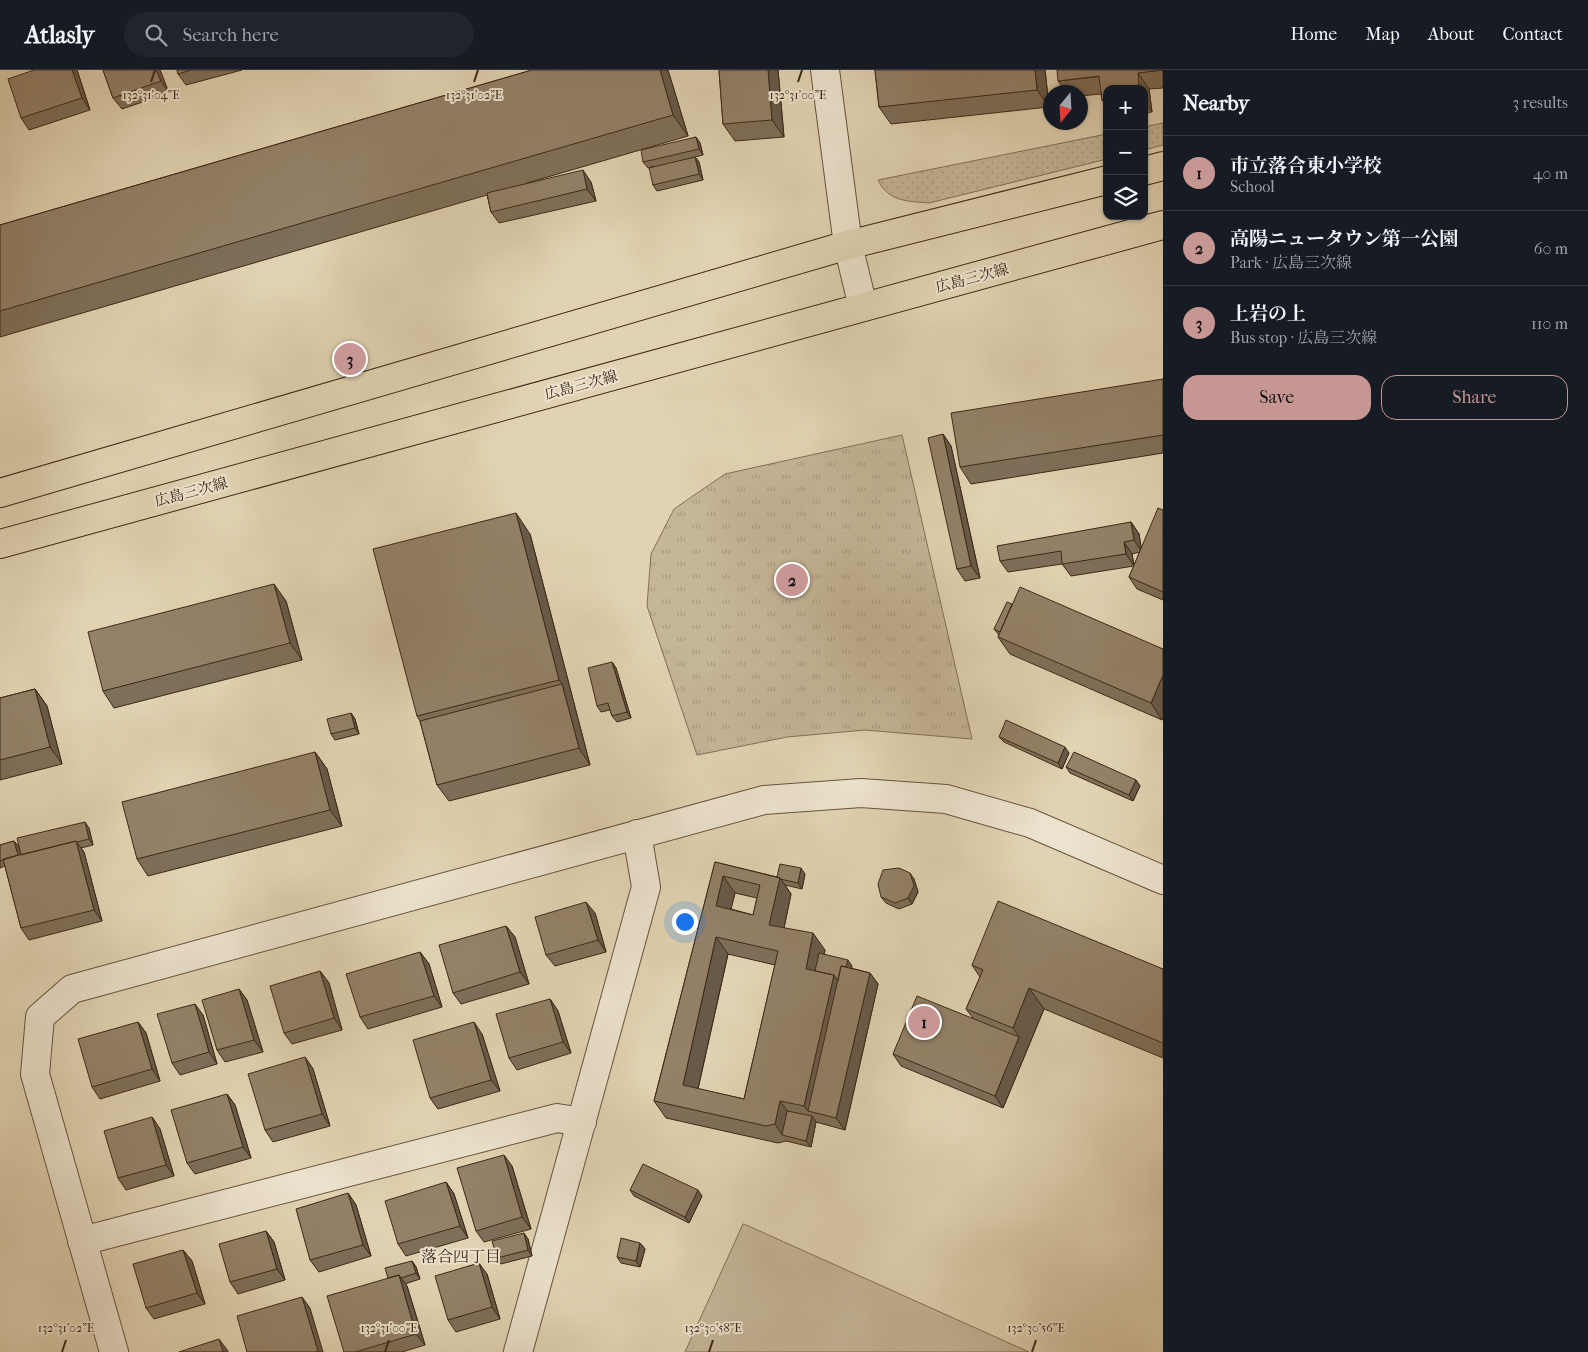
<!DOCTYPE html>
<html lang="en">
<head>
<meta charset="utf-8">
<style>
	:root { --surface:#171b24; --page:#20242c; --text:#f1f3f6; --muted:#9ea1a6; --line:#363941; --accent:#c59692 }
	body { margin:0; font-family:"IM FELL French Canon","Noto Serif JP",serif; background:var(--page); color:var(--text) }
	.controls { position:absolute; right:15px; top:15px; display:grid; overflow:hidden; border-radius:10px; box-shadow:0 1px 4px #0004 }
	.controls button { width:45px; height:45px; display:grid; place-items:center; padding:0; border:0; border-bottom:1px solid var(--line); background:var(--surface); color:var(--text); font:25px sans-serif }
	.compass { position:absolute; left:1043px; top:15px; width:45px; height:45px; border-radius:50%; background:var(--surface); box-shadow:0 1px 4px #0004; rotate:198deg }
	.you { position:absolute; left:684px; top:851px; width:18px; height:18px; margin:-12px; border:4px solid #fff; border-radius:50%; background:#1a73e8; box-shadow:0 0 0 8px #1a73e833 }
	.badge { display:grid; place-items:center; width:32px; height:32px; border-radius:50%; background:var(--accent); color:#111; font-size:16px; font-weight:700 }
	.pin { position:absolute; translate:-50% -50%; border:2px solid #fff; box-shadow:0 1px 5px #0006 }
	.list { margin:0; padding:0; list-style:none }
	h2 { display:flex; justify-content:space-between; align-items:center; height:65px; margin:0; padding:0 20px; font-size:21px }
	h2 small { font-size:16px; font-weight:400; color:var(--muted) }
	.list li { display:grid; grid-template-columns:32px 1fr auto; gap:15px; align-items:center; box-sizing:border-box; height:75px; padding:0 20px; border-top:1px solid var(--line) }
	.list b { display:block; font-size:19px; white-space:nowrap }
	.list p { margin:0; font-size:16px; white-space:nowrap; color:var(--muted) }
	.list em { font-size:16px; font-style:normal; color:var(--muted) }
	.actions { display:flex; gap:10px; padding:15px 20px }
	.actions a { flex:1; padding:11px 0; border:1px solid var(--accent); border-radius:15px; text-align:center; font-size:18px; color:var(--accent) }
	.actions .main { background:var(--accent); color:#111 }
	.icon { flex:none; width:28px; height:28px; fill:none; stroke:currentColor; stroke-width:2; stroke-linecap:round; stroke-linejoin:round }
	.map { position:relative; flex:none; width:1163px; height:1282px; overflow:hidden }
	header { display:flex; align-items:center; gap:30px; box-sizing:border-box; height:70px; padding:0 25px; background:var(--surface); border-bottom:1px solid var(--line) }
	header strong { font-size:24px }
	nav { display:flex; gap:28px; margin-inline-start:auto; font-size:18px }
	.search { width:350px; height:45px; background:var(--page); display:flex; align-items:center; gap:12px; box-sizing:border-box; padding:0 18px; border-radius:28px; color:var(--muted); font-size:19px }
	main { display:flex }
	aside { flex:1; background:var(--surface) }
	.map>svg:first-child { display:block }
</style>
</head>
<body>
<header>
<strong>Atlasly</strong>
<div class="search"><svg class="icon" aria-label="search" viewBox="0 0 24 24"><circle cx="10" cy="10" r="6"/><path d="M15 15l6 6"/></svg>Search here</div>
<nav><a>Home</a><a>Map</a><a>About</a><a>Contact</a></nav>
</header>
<main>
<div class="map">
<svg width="1163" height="1282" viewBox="0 0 1163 1282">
	<defs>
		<pattern id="grass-dots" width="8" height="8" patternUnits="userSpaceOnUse" patternTransform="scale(1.25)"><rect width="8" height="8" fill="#c5b698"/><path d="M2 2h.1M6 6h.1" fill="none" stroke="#aa9c82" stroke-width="1.8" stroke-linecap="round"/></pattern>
		<pattern id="park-tufts" width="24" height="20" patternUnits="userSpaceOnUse" patternTransform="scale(1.25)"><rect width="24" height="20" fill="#c5b698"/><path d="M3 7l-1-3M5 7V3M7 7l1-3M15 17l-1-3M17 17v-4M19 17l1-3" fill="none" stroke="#aa9c82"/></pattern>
	</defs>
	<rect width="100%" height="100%" fill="#e1d3b2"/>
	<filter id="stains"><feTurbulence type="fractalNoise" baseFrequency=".004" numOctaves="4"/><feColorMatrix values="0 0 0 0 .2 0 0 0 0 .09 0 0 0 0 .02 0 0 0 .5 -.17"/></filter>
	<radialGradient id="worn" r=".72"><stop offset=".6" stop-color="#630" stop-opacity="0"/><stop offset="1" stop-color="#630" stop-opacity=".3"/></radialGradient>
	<path fill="url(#grass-dots)" stroke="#826f58" d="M 1163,53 L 1163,75 L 1144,80 L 1144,57 Z
		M 1107,64 L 1107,89 L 929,133 C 907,131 889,132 878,110 Z"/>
	<path fill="url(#park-tufts)" stroke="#826f58" d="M 902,365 L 972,669 L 865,660 L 787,667 L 697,685 L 647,536 L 651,484 L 674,439 L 725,404 Z"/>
	<path fill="#c5b698" stroke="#826f58" d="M 743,1154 L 744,1154 L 1029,1282 L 685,1282 Z"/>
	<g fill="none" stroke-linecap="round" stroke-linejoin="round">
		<defs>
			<path id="minor" d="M 825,0 L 848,175 L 863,237
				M 82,1171 L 557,1048 L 582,1052
				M 114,1282 L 35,1004 L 40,947 L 72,919 L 764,730 L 861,723 L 946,729 L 1030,753 L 1163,810
				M 518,1282 L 646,817 L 637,764"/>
			<path id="major" d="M 1144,101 L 1163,96
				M 0,423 L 848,175 L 1107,110
				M 0,474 L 1163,155"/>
		</defs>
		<use href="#minor" stroke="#67533e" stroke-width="30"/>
		<use href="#major" stroke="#3e2817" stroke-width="30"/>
		<use href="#minor" stroke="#ece2cd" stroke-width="28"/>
		<use href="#major" stroke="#e1d3b2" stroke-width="28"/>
	</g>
	<path fill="#7e6f59" stroke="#3e2817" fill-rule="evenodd" d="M 77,0 L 90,40 L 29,60 L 21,48 Z
		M 103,0 L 160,0 L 169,23 L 122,39 L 113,28 Z
		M 177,0 L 242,0 L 186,15 L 178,4 Z
		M 532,0 L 668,0 L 688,66 L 527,113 L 591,112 L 596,131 L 499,153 L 491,142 L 487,125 L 0,267 L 0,155 Z
		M 719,0 L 778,0 L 784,67 L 735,71 L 723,54 Z
		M 875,0 L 1045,0 L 1049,37 L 891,54 L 879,37 Z
		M 1163,0 L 1163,18 L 1149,19 L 1152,42 L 1144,43 L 1144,19 L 1107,19 L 1107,37 L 1102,30 L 1101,24 L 1080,26 L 1080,22 L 1066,22 L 1058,11 Z
		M 696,67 L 700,73 L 703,85 L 695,87 L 699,92 L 703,110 L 657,121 L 653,115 L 654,96 L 648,98 L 643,92 Z
		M 1163,309 L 1163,383 L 971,414 L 960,397 Z
		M 943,364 L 951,376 L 980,508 L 965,511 L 957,499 Z
		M 1163,440 L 1163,530 L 1137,519 L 1129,507 L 1134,496 L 1071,506 L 1062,494 L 1008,502 L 1000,491 L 1131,452 L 1139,464 L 1141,478 ZM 1140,482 L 1134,495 L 1132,484 Z
		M 530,464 L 590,695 L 449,731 L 437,715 L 420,651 L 417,646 Z
		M 286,531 L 302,590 L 114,638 L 103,621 Z
		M 1012,534 L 1163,579 L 1163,649 L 1162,650 L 1010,584 L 998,567 L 999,565 L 994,559 Z
		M 612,592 L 616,598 L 631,648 L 617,652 L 612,646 L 610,640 L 601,642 L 597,636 Z
		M 35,619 L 47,636 L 62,694 L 0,710 L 0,628 Z
		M 351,643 L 355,649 L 359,664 L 335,670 L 331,664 Z
		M 999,667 L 1069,683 L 1062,699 L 1004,672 Z
		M 315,682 L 327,699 L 342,756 L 148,806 L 137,789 Z
		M 1066,697 L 1136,710 L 1140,716 L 1133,731 L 1070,703 Z
		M 89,758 L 93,775 L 81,778 L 84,782 L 102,851 L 29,870 L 21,858 L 5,796 L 0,798 L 0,775 L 14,771 L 19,777 Z
		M 715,792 L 777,807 L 805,804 L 802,819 L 785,815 L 791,824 L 784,858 L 825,880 L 824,884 L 852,896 L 851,898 L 870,903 L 878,914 L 845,1060 L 816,1052 L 811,1077 L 786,1071 L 778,1073 L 666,1048 L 654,1031 ZM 735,823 L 757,828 L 753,845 L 731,839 ZM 728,884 L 775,895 L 744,1029 L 698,1019 Z
		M 914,809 L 918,822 L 912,834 L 899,839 L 886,833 L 881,827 Z
		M 595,843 L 606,882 L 555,896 L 546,885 Z
		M 506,856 L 515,867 L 529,914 L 461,934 L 453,923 Z
		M 420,882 L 429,894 L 442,937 L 368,959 L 360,947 Z
		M 972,895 L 1163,899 L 1163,988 L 1044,939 L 1003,1038 L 901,996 L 893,984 L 973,948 L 966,939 L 980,907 Z
		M 320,901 L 329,913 L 342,960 L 292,974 L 284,963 Z
		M 239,919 L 247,930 L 263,982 L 225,992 L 217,980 Z
		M 550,929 L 558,941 L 571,983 L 517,1000 L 509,988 Z
		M 203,945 L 217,994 L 180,1005 L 172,993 Z
		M 138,952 L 146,963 L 160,1011 L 100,1029 L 92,1017 Z
		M 482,964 L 500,1021 L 438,1039 L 430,1028 Z
		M 305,987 L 313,999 L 330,1056 L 273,1072 L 265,1060 Z
		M 227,1024 L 235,1035 L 251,1088 L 195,1104 L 187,1093 Z
		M 152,1047 L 160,1059 L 174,1106 L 126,1120 L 118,1108 Z
		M 512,1096 L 531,1159 L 484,1172 L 476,1161 Z
		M 446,1112 L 454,1124 L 468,1168 L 406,1186 L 398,1174 Z
		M 630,1120 L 702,1126 L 689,1153 L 634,1126 Z
		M 348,1123 L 356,1135 L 371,1186 L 319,1202 L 310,1190 Z
		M 266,1161 L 274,1172 L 285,1210 L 238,1224 L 230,1212 Z
		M 528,1169 L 532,1186 L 501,1194 L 497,1188 Z
		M 640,1173 L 645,1179 L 640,1197 L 621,1193 L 617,1187 Z
		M 183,1180 L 192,1191 L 205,1234 L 154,1249 L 146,1238 Z
		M 412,1191 L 416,1197 L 420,1209 L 405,1214 L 407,1216 L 425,1275 L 402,1282 L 344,1282 L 388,1208 Z
		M 487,1204 L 500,1249 L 456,1262 L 448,1250 Z"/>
	<path fill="#675a49" stroke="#3e2817" d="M 72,0 L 77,0 L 90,40 L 82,28 Z
		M 156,0 L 160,0 L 169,23 L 161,11 Z
		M 660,0 L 668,0 L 688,66 L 673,45 Z
		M 768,0 L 778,0 L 784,67 L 772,50 Z
		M 1035,0 L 1045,0 L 1049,37 L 1037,20 Z
		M 1138,3 L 1149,19 L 1152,42 L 1144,31 L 1144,19 L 1139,19 Z
		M 696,67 L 700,73 L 703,85 L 699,79 Z
		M 695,87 L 699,92 L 703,110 L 699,104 Z
		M 583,100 L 591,112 L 596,131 L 587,119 Z
		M 943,364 L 951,376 L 980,508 L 971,496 Z
		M 516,443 L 530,464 L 590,695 L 579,678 L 562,614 L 559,610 Z
		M 1131,452 L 1139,464 L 1142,482 L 1134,470 Z
		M 1124,472 L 1132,484 L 1134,496 L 1126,484 Z
		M 274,514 L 286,531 L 302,590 L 290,573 Z
		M 612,592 L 616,598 L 631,648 L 627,642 Z
		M 1163,605 L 1163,649 L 1162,650 L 1151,633 Z
		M 35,619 L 47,636 L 62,694 L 50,677 Z
		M 351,643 L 355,649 L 359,664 L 355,658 Z
		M 1065,677 L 1069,683 L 1062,699 L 1058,693 Z
		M 315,682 L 327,699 L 342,756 L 330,740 Z
		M 1136,710 L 1140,716 L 1133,731 L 1129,725 Z
		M 85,752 L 89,758 L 93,775 L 89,769 Z
		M 14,771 L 19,777 L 23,792 L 18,786 Z
		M 76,771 L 84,782 L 102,851 L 94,840 Z
		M 801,798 L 805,804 L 802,819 L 798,813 Z
		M 910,803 L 914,809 L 918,822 L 912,834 L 908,828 Z
		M 723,806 L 735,823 L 727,853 L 716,836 Z
		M 780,808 L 791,824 L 781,872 L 769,855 Z
		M 586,832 L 595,843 L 606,882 L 598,870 Z
		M 506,856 L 515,867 L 529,914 L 520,902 Z
		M 813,863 L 825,880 L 818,911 L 806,899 Z
		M 716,867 L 728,884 L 695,1032 L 683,1015 Z
		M 420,882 L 429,894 L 442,937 L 434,926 Z
		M 848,890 L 852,896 L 818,1043 L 808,1041 L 804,1036 L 834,905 Z
		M 320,901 L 329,913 L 342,960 L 334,948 Z
		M 870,903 L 878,914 L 845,1060 L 836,1048 Z
		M 1029,918 L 1044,939 L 1003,1038 L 995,1026 L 1019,967 L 1013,958 Z
		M 239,919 L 247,930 L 263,982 L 254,970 Z
		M 550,929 L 558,941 L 571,983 L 563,972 Z
		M 195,934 L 203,945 L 217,994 L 209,982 Z
		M 138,952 L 146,963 L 160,1011 L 152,999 Z
		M 474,952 L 482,964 L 500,1021 L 491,1010 Z
		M 305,987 L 313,999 L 330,1056 L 322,1044 Z
		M 227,1024 L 235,1035 L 251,1088 L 243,1077 Z
		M 780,1031 L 792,1047 L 782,1065 L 775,1054 Z
		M 812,1046 L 816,1052 L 811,1077 L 806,1071 Z
		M 152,1047 L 160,1059 L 174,1106 L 166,1095 Z
		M 504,1085 L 512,1096 L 531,1159 L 522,1147 Z
		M 446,1112 L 454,1124 L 468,1168 L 460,1156 Z
		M 698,1120 L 702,1126 L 689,1153 L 685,1147 Z
		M 348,1123 L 356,1135 L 371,1186 L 363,1175 Z
		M 266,1161 L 274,1172 L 285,1210 L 277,1199 Z
		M 524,1163 L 528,1169 L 532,1186 L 528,1180 Z
		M 640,1173 L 645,1179 L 640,1197 L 636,1191 Z
		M 183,1180 L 192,1191 L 205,1234 L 197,1223 Z
		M 412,1191 L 416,1197 L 420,1209 L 416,1203 Z
		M 479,1193 L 487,1204 L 500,1249 L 492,1237 Z
		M 399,1205 L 407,1216 L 425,1275 L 416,1264 Z
		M 302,1227 L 310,1238 L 323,1282 L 319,1282 L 318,1281 Z
		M 219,1269 L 228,1281 L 228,1282 L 223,1282 Z"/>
	<path fill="#938168" stroke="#3e2817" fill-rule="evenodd" d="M 34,0 L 72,0 L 82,28 L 21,48 L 8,9 Z
		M 103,0 L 156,0 L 161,11 L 113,28 Z
		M 177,0 L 191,0 L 178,4 Z
		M 532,0 L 660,0 L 673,45 L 0,241 L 0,155 Z
		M 719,0 L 768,0 L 772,50 L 723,54 Z
		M 875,0 L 1035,0 L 1037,20 L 879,37 Z
		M 1057,0 L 1163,0 L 1138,3 L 1139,19 L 1107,19 L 1107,29 L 1102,30 L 1099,6 L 1058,11 Z
		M 696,67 L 699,79 L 643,92 L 641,80 Z
		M 695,87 L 699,104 L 653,115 L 649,98 Z
		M 583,100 L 587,119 L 491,142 L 487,123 Z
		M 1163,309 L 1163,365 L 960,397 L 951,343 Z
		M 943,364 L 971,496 L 957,499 L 928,368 Z
		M 1158,438 L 1163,440 L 1163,522 L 1129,507 Z
		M 516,443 L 559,610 L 417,646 L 373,479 Z
		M 1131,452 L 1134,470 L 1124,472 L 1126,484 L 1062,494 L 1061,481 L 1000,491 L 997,476 Z
		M 274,514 L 290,573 L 103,621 L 88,562 Z
		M 1020,517 L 1163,579 L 1163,605 L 1151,633 L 998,567 Z
		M 1007,532 L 1012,534 L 1000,562 L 994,559 Z
		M 612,592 L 627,642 L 612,646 L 608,633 L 597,636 L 588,598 Z
		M 562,614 L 579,678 L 437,715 L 420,651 Z
		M 35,619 L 50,677 L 0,690 L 0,628 Z
		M 351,643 L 355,658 L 331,664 L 327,649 Z
		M 1006,650 L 1065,677 L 1058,693 L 999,667 Z
		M 315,682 L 330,740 L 137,789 L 122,732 Z
		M 1074,682 L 1136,710 L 1129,725 L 1066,697 Z
		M 85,752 L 89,769 L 77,772 L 76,771 L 21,785 L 17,768 Z
		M 14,771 L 18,785 L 0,791 L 0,775 Z
		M 76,771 L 94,840 L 21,858 L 3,789 Z
		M 715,792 L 780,808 L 769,855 L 813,863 L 806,899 L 834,905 L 804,1036 L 780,1031 L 775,1054 L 766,1056 L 654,1031 ZM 723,806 L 760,815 L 753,845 L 716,836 ZM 716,867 L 778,881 L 744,1029 L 683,1015 Z
		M 780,794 L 801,798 L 798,813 L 780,809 L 780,808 L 777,807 Z
		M 899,798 L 910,803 L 914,816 L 908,828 L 895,833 L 881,827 L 878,814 L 883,800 Z
		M 998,831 L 1163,899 L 1163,973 L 1029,918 L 1013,958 L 966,939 L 983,900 L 972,895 Z
		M 586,832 L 598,870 L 546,885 L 535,847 Z
		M 506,856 L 520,902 L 453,923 L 439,875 Z
		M 420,882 L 434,926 L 360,947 L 346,904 Z
		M 819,883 L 848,890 L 846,897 L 841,896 L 838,911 L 834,905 L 815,901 Z
		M 841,896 L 870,903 L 836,1048 L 808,1041 Z
		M 320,901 L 334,948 L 284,963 L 270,916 Z
		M 239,919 L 254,970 L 217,980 L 202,930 Z
		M 917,926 L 1019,967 L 995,1026 L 893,984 Z
		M 550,929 L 563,972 L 509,988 L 496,944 Z
		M 195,934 L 209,982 L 172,993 L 157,944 Z
		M 138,952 L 152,999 L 92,1017 L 78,969 Z
		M 474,952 L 491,1010 L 430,1028 L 413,970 Z
		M 305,987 L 322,1044 L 265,1060 L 248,1004 Z
		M 227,1024 L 243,1077 L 187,1093 L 171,1040 Z
		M 787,1041 L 812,1046 L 806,1071 L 782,1065 Z
		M 152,1047 L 166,1095 L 118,1108 L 104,1061 Z
		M 504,1085 L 522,1147 L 476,1161 L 457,1098 Z
		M 643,1094 L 698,1120 L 685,1147 L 630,1120 Z
		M 446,1112 L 460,1156 L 398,1174 L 385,1131 Z
		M 348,1123 L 363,1175 L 310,1190 L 296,1139 Z
		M 266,1161 L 277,1199 L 230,1212 L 219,1174 Z
		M 524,1163 L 528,1180 L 497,1188 L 492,1171 Z
		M 621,1168 L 640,1173 L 636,1191 L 617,1187 Z
		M 183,1180 L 197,1223 L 146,1238 L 133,1194 Z
		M 412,1191 L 416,1203 L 401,1208 L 399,1205 L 388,1208 L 385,1198 Z
		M 479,1193 L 492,1237 L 448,1250 L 435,1206 Z
		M 399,1205 L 416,1264 L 355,1282 L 344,1282 L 327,1226 Z
		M 302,1227 L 318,1281 L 315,1282 L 247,1282 L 237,1246 Z
		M 219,1269 L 223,1282 L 179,1282 Z"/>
	<path fill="none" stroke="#3e2817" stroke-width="2" d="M 151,12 L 155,0M 474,12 L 478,0M 798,12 L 802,0M 62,1282 L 66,1270M 385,1282 L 389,1270M 709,1282 L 713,1270M 1032,1282 L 1036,1270"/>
	<g text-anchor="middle" stroke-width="4" stroke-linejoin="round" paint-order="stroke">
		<g font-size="15" fill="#3e2817" stroke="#ece2cd">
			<text transform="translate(972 208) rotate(-15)" y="5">広島三次線</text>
			<text transform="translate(581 315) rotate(-15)" y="5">広島三次線</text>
			<text transform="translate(191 422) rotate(-15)" y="5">広島三次線</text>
		</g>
		<g font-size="16" fill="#3e2817" stroke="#ece2cd">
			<text x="461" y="1192">落合四丁目</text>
		</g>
	</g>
	<g font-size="12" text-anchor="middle" fill="#3e2817" stroke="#ece2cd" stroke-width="4" stroke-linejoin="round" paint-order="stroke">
		<text x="151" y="29">132°31'04"E</text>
		<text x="474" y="29">132°31'02"E</text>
		<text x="798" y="29">132°31'00"E</text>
		<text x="66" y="1262">132°31'02"E</text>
		<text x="389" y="1262">132°31'00"E</text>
		<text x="713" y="1262">132°30'58"E</text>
		<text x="1036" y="1262">132°30'56"E</text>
	</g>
	<rect width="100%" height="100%" filter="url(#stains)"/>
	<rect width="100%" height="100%" fill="url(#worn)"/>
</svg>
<div class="controls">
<button>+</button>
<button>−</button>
<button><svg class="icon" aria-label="layers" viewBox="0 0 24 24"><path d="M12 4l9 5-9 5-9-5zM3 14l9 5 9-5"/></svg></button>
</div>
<svg class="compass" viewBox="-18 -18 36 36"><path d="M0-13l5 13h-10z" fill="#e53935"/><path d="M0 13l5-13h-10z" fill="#9ea1a6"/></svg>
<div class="you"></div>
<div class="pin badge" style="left:924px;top:952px">1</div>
<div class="pin badge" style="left:792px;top:510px">2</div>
<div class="pin badge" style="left:350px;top:289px">3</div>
</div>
<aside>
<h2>Nearby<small>3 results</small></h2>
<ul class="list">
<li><span class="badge">1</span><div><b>市立落合東小学校</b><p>School</p></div><em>40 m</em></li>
<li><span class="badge">2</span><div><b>高陽ニュータウン第一公園</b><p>Park · 広島三次線</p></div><em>60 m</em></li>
<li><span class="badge">3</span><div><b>上岩の上</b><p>Bus stop · 広島三次線</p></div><em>110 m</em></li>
</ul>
<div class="actions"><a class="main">Save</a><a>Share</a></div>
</aside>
</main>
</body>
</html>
